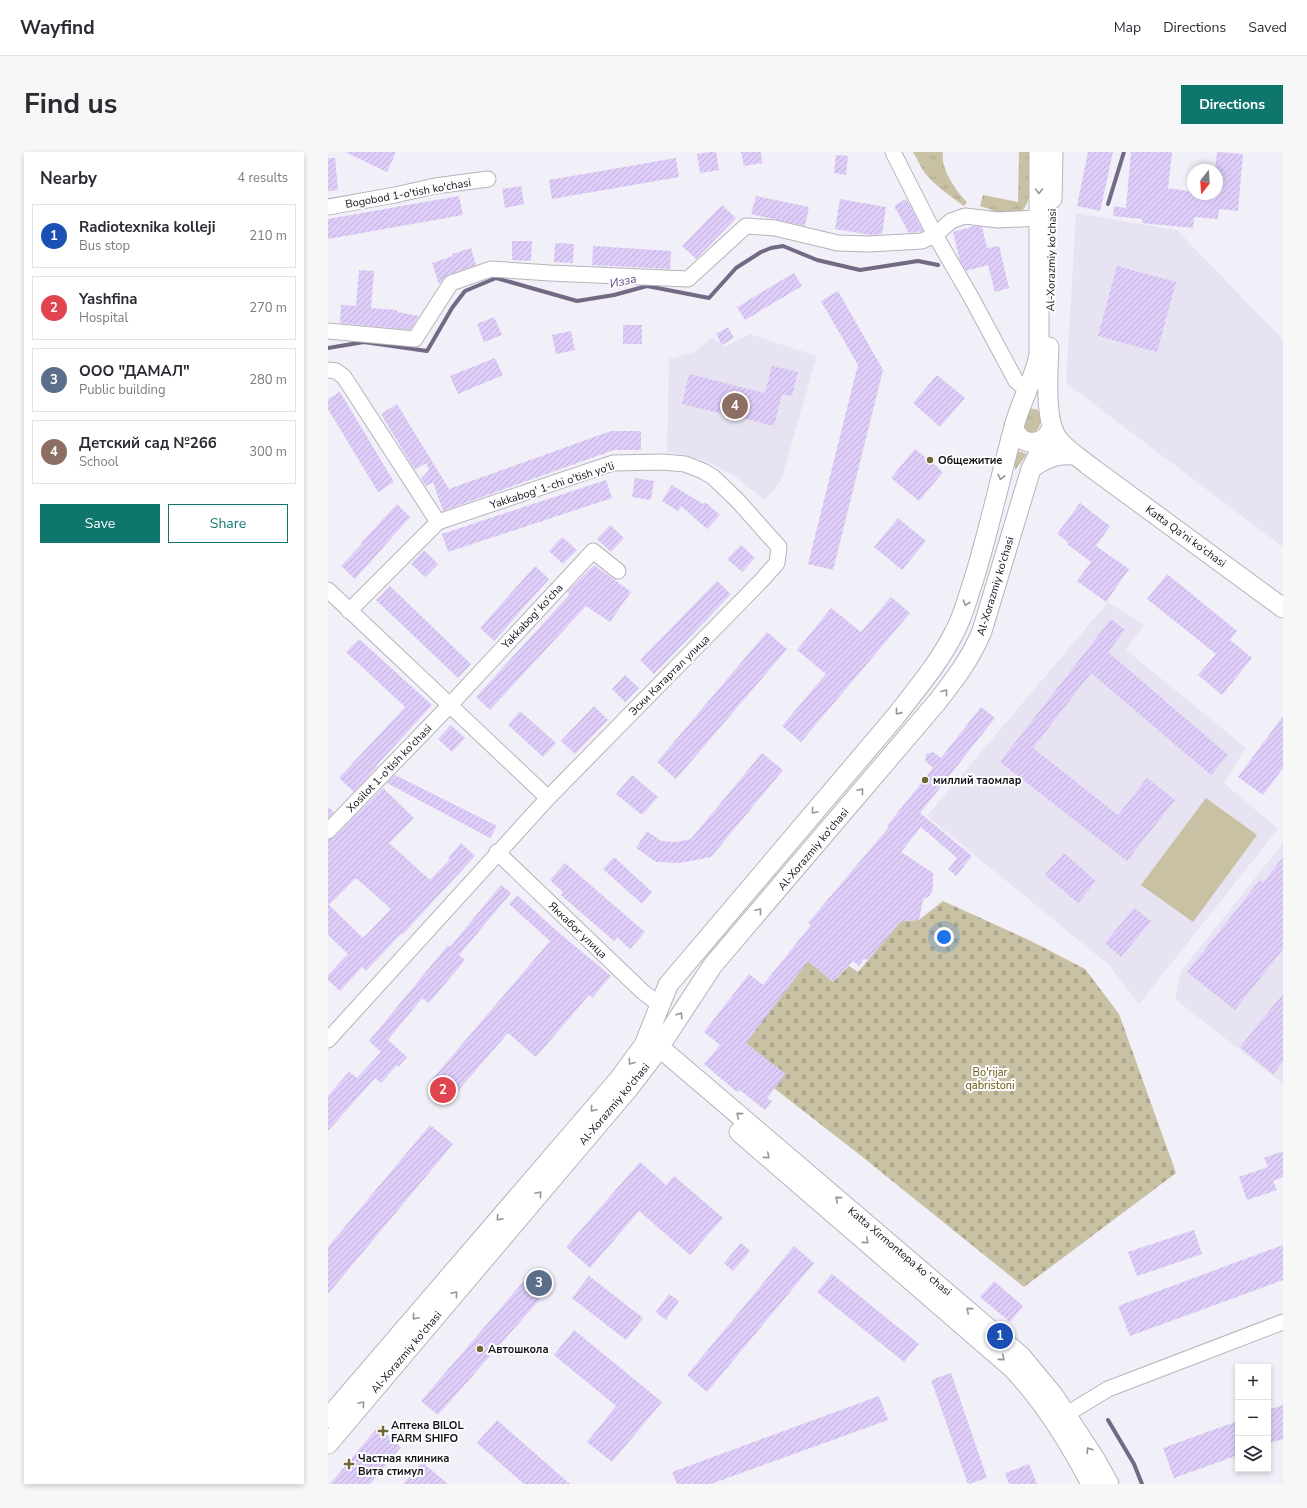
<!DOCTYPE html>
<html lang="en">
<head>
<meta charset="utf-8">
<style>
	:root { --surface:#fff; --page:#f7f7f7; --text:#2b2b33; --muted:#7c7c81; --line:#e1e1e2; --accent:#0f766e }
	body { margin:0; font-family:"Nunito Sans",sans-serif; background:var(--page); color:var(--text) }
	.controls { position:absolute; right:12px; bottom:12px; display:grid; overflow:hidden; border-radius:0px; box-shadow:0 2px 6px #0003 }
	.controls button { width:36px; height:36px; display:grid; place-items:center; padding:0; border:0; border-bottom:1px solid var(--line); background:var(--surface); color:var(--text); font:20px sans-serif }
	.compass { position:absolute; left:859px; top:12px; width:36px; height:36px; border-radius:50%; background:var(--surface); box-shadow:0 2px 6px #0003; rotate:197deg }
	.you { position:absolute; left:616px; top:785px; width:14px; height:14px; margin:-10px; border:3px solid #fff; border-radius:50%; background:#1a73e8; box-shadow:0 0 0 6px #1a73e833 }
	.badge { display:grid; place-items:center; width:26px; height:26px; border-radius:50%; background:var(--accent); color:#fff; font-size:13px; font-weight:700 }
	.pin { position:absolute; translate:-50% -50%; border:2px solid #fff; box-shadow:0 1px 4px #0006 }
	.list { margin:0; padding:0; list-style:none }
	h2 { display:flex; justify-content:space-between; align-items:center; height:52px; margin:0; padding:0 16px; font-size:17px }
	h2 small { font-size:13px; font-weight:400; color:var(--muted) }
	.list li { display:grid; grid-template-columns:26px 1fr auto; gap:12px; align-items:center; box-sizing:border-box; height:64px; margin:0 8px 8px; padding:0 8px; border:1px solid var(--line); border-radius:0px }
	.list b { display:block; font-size:15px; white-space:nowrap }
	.list p { margin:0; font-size:13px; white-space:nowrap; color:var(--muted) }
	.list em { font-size:13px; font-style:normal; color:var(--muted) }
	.actions { display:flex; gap:8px; padding:12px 16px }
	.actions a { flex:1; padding:9px 0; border:1px solid var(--accent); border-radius:0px; text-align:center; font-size:14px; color:var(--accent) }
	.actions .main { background:var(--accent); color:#fff }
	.icon { flex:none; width:22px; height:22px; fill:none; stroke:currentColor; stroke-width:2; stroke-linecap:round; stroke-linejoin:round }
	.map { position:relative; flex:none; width:955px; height:1332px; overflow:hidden; border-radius:0px }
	header { display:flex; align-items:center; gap:24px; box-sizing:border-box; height:56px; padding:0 20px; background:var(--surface); border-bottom:1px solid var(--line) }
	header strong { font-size:19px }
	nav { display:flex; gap:22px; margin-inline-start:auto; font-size:14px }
	.intro { display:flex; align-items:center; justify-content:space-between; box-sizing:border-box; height:96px; padding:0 24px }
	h1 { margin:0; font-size:28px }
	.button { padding:10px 18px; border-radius:0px; background:var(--accent); color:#fff; font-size:14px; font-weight:700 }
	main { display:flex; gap:24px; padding:0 24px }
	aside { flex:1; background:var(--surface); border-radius:0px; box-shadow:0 2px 6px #0003 }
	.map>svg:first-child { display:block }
</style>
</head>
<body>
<header>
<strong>Wayfind</strong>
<nav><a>Map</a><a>Directions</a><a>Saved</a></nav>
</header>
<div class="intro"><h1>Find us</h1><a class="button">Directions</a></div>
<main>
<aside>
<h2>Nearby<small>4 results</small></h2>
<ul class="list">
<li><span class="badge" style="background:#1a4fb4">1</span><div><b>Radiotexnika kolleji</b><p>Bus stop</p></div><em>210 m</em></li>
<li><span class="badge" style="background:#e0444e">2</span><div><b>Yashfina</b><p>Hospital</p></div><em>270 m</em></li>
<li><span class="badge" style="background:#5c6f8a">3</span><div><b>ООО &quot;ДАМАЛ&quot;</b><p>Public building</p></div><em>280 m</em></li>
<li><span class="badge" style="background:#8d6e63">4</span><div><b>Детский сад №266</b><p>School</p></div><em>300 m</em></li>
</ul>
<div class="actions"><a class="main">Save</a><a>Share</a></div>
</aside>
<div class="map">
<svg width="955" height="1332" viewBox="0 0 955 1332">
	<defs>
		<pattern id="grass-tufts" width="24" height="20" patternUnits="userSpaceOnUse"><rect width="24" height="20" fill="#c9c1a3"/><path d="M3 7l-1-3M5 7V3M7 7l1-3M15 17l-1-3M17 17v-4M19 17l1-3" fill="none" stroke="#aca58c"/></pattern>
		<pattern id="cemetery-stones" width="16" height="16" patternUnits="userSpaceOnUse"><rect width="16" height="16" fill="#c9c1a3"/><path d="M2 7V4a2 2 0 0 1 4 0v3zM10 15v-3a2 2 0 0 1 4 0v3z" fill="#aca58c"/></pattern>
		<pattern id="building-hatch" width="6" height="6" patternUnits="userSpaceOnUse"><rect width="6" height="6" fill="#ddcdf8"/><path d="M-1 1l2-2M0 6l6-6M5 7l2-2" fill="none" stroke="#bdafd4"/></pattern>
	</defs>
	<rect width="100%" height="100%" fill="#f1eff7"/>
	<path fill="#e8e3f2" d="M 748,61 L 849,78 L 955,188 L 955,395 L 738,231 Z
		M 422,182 L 489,204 L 453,329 L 437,348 L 405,323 L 375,308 L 339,300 L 341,207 L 366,200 L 385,185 L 396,195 Z
		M 780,450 L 816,473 L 798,498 L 918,596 L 896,631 L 950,677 L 811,852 L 781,813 L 599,664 Z
		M 955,691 L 955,932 L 847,847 L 853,819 Z"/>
	<path fill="url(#grass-tufts)" d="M 585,0 L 615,0 C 612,16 628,39 639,50 L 636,54 C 622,44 606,33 596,20 C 592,14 589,6 585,0 Z
		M 691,0 L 703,0 C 703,15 708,64 683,63 C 673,62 662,57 652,54 L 655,43 L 690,50 Z
		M 702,256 L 710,258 C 716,267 712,276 705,283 L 692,280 Z
		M 687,298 L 699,302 L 687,318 Z"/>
	<path fill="url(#cemetery-stones)" d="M 615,749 L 703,789 L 757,817 L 791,862 L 848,1021 L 696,1135 L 532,1003 L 406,905 L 480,809 L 505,830 L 521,814 L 530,820 L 573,769 L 591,768 Z"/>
	<path fill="#c9c1a3" d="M 878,646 L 929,683 L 865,770 L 813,733 Z"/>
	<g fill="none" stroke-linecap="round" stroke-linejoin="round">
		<path stroke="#736985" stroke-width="4" d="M 780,52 L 796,0
			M 0,196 L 36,190 L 99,199 L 124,156 L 137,139 L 168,126 L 249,149 L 286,143 L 319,134 L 381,146 L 408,116 L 433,100 L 443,96 L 455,94 L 489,108 L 532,118 L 590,109 L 610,113
			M 780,1268 L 806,1312 L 814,1332"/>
	</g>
	<path fill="url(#building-hatch)" fill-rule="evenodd" d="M 17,0 L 68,0 L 59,20 Z
		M 382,0 L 388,0 L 391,18 L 372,21 L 369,2 Z
		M 413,0 L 433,0 L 434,11 L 416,14 Z
		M 760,0 L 785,0 L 772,59 L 749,54 Z
		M 803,0 L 844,0 L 840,36 L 865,40 L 865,42 L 889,42 L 889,18 L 887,18 L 889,0 L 915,2 L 910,59 L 891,57 L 890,67 L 866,65 L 865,76 L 814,71 L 814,67 L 785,64 L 786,54 L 798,56 Z
		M 508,3 L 520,4 L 518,23 L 506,21 Z
		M 0,6 L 7,6 L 10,38 L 0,39 Z
		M 348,6 L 351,25 L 224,47 L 221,28 Z
		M 193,34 L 196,52 L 177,56 L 174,37 Z
		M 131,44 L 135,63 L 0,87 L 0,67 Z
		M 428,44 L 481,55 L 477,74 L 423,62 Z
		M 512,47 L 558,55 L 554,82 L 543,83 L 507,77 Z
		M 578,47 L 583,55 L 595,79 L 581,81 L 566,54 Z
		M 394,53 L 408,66 L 368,107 L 354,94 Z
		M 647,74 L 654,75 L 659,96 L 671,94 L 681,136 L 667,140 L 660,113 L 638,119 L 632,109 L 625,80 Z
		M 184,89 L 204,89 L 203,109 L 184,108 Z
		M 227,91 L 246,92 L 245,111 L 226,110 Z
		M 265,94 L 343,99 L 342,117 L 264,113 Z
		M 143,96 L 148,113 L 120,123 L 111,132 L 104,111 L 125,104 L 124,102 Z
		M 789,114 L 848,130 L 829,200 L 770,184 Z
		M 31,118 L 46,119 L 43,156 L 69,158 L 69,160 L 91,164 L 82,178 L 12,171 L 13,153 L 28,154 Z
		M 466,121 L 474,134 L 417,168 L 409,155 Z
		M 510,139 L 555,218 L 505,418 L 480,412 L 530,213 L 493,149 Z
		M 166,165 L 174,183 L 156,190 L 149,172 Z
		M 295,173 L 314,173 L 314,192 L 295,192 Z
		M 400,175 L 406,186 L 394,193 L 388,182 Z
		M 243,179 L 247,198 L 228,202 L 224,183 Z
		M 167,206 L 175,223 L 130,242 L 122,224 Z
		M 444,214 L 470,220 L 464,244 L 454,242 L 446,274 L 354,252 L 361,222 L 437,241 Z
		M 609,223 L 637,246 L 612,275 L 585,251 Z
		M 12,240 L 66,330 L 50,340 L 0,257 L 0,247 Z
		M 69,252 L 121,337 L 283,279 L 313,279 L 313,298 L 286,298 L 115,359 L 105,330 L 98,334 L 93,327 L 101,318 L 98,311 L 87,318 L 53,262 Z
		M 587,297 L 615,320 L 591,349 L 563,326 Z
		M 307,326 L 326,329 L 323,348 L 304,345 Z
		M 278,328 L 284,346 L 120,400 L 114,382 Z
		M 344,333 L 375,352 L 377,350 L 392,363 L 379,377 L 353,354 L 350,359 L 334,349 Z
		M 752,351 L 782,374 L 768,394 L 801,417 L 778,450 L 749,429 L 763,410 L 739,392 L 740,390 L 729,382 Z
		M 69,352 L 82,365 L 27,427 L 13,414 L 34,392 L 33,391 Z
		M 570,366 L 598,389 L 574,418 L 546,395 Z
		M 282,373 L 296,386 L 283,400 L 269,387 Z
		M 234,385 L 249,398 L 235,412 L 221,399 Z
		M 413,393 L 427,406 L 414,420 L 399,407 Z
		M 96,398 L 110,412 L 97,425 L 83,412 Z
		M 266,413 L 303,440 L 282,470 L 258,454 L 162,558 L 148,545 L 242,442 L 239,440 Z
		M 207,414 L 221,427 L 166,489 L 152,476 Z
		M 839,422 L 909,479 L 902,488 L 924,506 L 894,543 L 870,523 L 888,502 L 819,447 Z
		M 389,429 L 403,442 L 326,522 L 312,508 Z
		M 62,434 L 143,512 L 130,526 L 48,448 Z
		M 563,445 L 582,461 L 473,590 L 454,574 L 498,522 L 469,498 L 503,456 L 533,480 Z
		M 783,467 L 797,478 L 780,500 L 900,603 L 883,623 L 763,521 L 705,596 L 790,663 L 819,626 L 847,648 L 799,709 L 672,610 Z
		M 439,480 L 459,497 L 348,627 L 329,610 Z
		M 31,487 L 104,553 L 48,614 L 50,614 L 42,622 L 41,622 L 42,623 L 26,640 L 11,626 L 77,555 L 18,500 Z
		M 297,523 L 311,536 L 297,550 L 284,537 Z
		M 266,554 L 280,568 L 247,602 L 233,589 Z
		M 653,555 L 667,566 L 592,661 L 644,704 L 628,724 L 620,717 L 629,706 L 593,675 L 573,700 L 605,721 L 605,738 L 601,744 L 595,748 L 591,768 L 573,769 L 540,808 L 536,807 L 531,814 L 525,809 L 505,830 L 480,809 L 418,891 L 458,922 L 439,946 L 444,949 L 437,958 L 412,938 L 409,940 L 376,912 L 392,893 L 376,880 L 421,822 L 435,833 L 483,773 L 480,771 L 561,675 L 559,674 L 605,616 L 597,609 L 598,602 L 605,600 L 613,606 Z
		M 192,559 L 228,591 L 215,605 L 180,573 Z
		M 955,564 L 955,616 L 935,643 L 910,625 Z
		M 123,573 L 137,586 L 124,600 L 110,587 Z
		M 434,601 L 455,618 L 383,705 L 352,711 L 328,710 L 308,696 L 319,679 L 333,689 L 348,690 L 363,687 Z
		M 67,623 L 169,674 L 162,686 L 59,631 Z
		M 304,623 L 330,645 L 314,663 L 288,642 Z
		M 55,636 L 86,666 L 61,691 L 102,728 L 122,707 L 120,706 L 133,691 L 147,704 L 74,783 L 73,782 L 38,819 L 34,815 L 12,839 L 0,828 L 0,823 L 20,802 L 0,783 L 0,688 L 6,685 ZM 28,726 L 63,757 L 35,786 L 1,753 Z
		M 0,655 L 6,660 L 0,666 Z
		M 736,701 L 768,729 L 750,751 L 717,723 Z
		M 286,705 L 324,740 L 314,752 L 275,717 Z
		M 955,705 L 955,797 L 907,858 L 859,820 L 932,728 L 935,731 Z
		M 237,711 L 317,780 L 302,797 L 289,785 L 286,789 L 233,743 L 235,740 L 222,728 Z
		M 173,733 L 183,741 L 131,803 L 137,808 L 101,851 L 94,846 L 60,888 L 79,905 L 70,915 L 69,913 L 53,931 L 47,926 L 0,979 L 0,944 L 21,920 L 29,926 L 53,900 L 41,889 L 120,793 L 122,795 Z
		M 189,743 L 230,780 L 283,824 L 264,846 L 261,843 L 208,905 L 180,881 L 122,948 L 101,931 L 222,789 L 181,752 Z
		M 806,756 L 823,769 L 793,805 L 777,791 Z
		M 955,842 L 955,910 L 945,922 L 912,895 Z
		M 102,973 L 125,992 L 0,1142 L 0,1095 Z
		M 955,999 L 955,1025 L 945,1029 L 949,1038 L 919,1048 L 911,1025 L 940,1015 L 936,1006 Z
		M 312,1010 L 338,1033 L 346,1024 L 395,1066 L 362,1103 L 311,1059 L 262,1116 L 238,1095 Z
		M 866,1078 L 874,1102 L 809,1124 L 800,1100 Z
		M 413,1091 L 422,1099 L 405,1119 L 396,1111 Z
		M 955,1093 L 955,1128 L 802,1184 L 790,1154 Z
		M 466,1094 L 486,1111 L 379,1240 L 359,1223 Z
		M 504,1122 L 591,1192 L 576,1210 L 489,1140 Z
		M 261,1124 L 315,1166 L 298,1188 L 244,1146 Z
		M 666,1129 L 695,1154 L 682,1170 L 652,1145 Z
		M 195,1130 L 213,1146 L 110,1263 L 93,1249 Z
		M 341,1142 L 351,1149 L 338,1168 L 328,1160 Z
		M 246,1178 L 334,1250 L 284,1310 L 259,1290 L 288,1254 L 226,1203 Z
		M 623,1221 L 659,1326 L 641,1332 L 640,1332 L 603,1228 Z
		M 551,1244 L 560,1268 L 383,1332 L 349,1332 L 344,1320 Z
		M 955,1253 L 955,1287 L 940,1292 L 940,1258 Z
		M 169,1268 L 242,1332 L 196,1332 L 149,1291 Z
		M 910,1269 L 910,1303 L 846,1326 L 835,1296 Z
		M 50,1275 L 73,1295 L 42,1332 L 2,1332 Z
		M 94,1310 L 120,1332 L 75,1332 Z
		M 701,1312 L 709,1332 L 681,1332 L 677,1321 Z"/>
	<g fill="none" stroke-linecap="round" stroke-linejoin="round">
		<defs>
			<path id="minor" d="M 565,0 L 607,83 L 643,145 L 688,229 L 699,238
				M 0,55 L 67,43 L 107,34 L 160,27
				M 0,179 L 87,187 L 123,131 L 163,117 L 222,121 L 360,127 L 418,74 L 447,76 L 510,91 L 541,92 L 594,89 L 607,83 L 623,69 L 637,64 L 670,68 L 711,66
				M 0,218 L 8,219 L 16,225 L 110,370
				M 0,438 L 220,646
				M 0,679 L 122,553 L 265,399 L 290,419
				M 169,700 L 315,840 L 332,853
				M 0,888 L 220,646 L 433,429 L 449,411 L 451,395 L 410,349 L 385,325 L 375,319 L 357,312 L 335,310 L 285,311 L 110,370 L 21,459
				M 729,1268 L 780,1237 L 955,1170"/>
			<path id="major" d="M 724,47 L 725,0
				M 721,195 C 720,218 716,269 730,287 C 737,297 751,305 760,313 L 955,456
				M 686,274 C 689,293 710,295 721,282
				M 703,317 C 714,308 728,302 741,303
				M 320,893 L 331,895 L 351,912 L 693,1204 L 726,1244 L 767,1307 L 781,1332
				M 411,980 L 683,1215 C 716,1249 741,1290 763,1332
				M 0,1266 L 291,927 L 316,893 L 340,833 L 567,565 C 588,538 611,511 626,481 C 635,465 639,447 645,430 C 661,379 672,326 686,275 C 692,250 706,228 711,203 L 711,0
				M 0,1292 L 301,936 L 324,906 L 385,813 L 609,550 C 627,527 643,506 654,479 L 703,317 L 724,275"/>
		</defs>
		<use href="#minor" stroke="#b6b3bb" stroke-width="17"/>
		<use href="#major" stroke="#b6b3bb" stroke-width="21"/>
		<use href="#minor" stroke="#fff" stroke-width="15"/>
		<use href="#major" stroke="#fff" stroke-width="19"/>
	</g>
	<defs><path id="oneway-chevron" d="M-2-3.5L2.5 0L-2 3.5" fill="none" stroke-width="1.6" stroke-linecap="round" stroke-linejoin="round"/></defs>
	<g stroke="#969597">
		<use href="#oneway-chevron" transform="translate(711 39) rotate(90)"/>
		<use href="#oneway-chevron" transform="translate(673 325) rotate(104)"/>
		<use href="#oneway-chevron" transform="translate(638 451) rotate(109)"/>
		<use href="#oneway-chevron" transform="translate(617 540) rotate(-53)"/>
		<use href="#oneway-chevron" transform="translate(570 560) rotate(129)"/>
		<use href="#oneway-chevron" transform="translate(533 639) rotate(-50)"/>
		<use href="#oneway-chevron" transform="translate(486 659) rotate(130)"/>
		<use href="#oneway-chevron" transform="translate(431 759) rotate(-50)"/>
		<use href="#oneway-chevron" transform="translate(352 863) rotate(-57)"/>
		<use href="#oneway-chevron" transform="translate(303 910) rotate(126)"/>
		<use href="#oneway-chevron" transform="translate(265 957) rotate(131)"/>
		<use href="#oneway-chevron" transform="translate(411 963) rotate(-140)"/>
		<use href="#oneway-chevron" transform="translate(439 1004) rotate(41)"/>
		<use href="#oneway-chevron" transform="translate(211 1042) rotate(-50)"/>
		<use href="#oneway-chevron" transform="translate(510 1047) rotate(-140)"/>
		<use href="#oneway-chevron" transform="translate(171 1066) rotate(131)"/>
		<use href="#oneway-chevron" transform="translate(538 1089) rotate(41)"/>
		<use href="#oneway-chevron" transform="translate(127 1142) rotate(-50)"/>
		<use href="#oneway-chevron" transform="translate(641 1158) rotate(-140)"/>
		<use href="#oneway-chevron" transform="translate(87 1165) rotate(131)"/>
		<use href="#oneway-chevron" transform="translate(674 1206) rotate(41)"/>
		<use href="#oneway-chevron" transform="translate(34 1252) rotate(-50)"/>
		<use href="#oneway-chevron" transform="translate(761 1298) rotate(-122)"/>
	</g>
	<g fill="#746634" stroke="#fefdff" stroke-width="1.5">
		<circle cx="602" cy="308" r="4"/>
		<circle cx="597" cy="628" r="4"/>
		<circle cx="152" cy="1197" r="4"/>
		<path d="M53 1273h4v4h4v4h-4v4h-4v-4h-4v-4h4z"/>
		<path d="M19 1306h4v4h4v4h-4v4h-4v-4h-4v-4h4z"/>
	</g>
	<g text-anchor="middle" stroke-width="4" stroke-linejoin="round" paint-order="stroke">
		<g font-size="11" fill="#151417" stroke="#fefdff">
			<text transform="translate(80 41) rotate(-10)" y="4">Bogobod 1-o'tish ko'chasi</text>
			<text transform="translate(723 108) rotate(-89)" y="4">Al-Xorazmiy ko'chasi</text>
			<text transform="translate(224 333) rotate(-18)" y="4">Yakkabog' 1-chi o'tish yo'li</text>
			<text transform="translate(858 384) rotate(36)" y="4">Katta Qa'ni ko'chasi</text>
			<text transform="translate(667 434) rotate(-73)" y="4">Al-Xorazmiy ko'chasi</text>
			<text transform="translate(204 464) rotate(-47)" y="4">Yakkabog' ko'cha</text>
			<text transform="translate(341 523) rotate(-45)" y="4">Эски Катартал улица</text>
			<text transform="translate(61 616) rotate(-46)" y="4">Xosilot 1-o'tish ko'chasi</text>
			<text transform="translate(485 697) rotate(-50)" y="4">Al-Xorazmiy ko'chasi</text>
			<text transform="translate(250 778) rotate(44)" y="4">Яккабог улица</text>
			<text transform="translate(286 952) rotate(-50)" y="4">Al-Xorazmiy ko'chasi</text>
			<text transform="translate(572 1099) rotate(40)" y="4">Katta Xirmontepa koʻchasi</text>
			<text transform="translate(78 1200) rotate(-50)" y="4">Al-Xorazmiy ko'chasi</text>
		</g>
		<g font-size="11" font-weight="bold" fill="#151417" stroke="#fefdff" text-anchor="start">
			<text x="610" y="312">Общежитие</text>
			<text x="605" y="632">миллий таомлар</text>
			<text x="160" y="1201">Автошкола</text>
			<text x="63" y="1277">Аптека BILOL<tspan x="63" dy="13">FARM SHIFO</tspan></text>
			<text x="30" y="1310">Частная клиника<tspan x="30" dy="13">Вита стимул</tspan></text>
		</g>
		<g font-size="11" fill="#665405" stroke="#fefdff">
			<text x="662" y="924">Bo'rijar<tspan x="662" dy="13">qabristoni</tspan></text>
		</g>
		<g font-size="12" font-style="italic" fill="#5f487f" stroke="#fefdff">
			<text transform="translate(295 129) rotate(-12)" y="4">Изза</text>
		</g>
	</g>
</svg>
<div class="controls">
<button>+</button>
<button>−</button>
<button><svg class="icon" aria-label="layers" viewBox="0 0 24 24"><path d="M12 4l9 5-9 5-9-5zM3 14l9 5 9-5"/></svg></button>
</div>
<svg class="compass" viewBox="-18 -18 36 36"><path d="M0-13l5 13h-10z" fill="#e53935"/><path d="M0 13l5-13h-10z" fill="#7c7c81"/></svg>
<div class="you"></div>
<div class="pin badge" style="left:672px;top:1184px;background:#1a4fb4">1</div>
<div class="pin badge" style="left:115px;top:938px;background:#e0444e">2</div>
<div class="pin badge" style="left:211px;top:1131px;background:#5c6f8a">3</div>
<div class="pin badge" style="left:407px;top:254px;background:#8d6e63">4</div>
</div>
</main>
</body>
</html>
